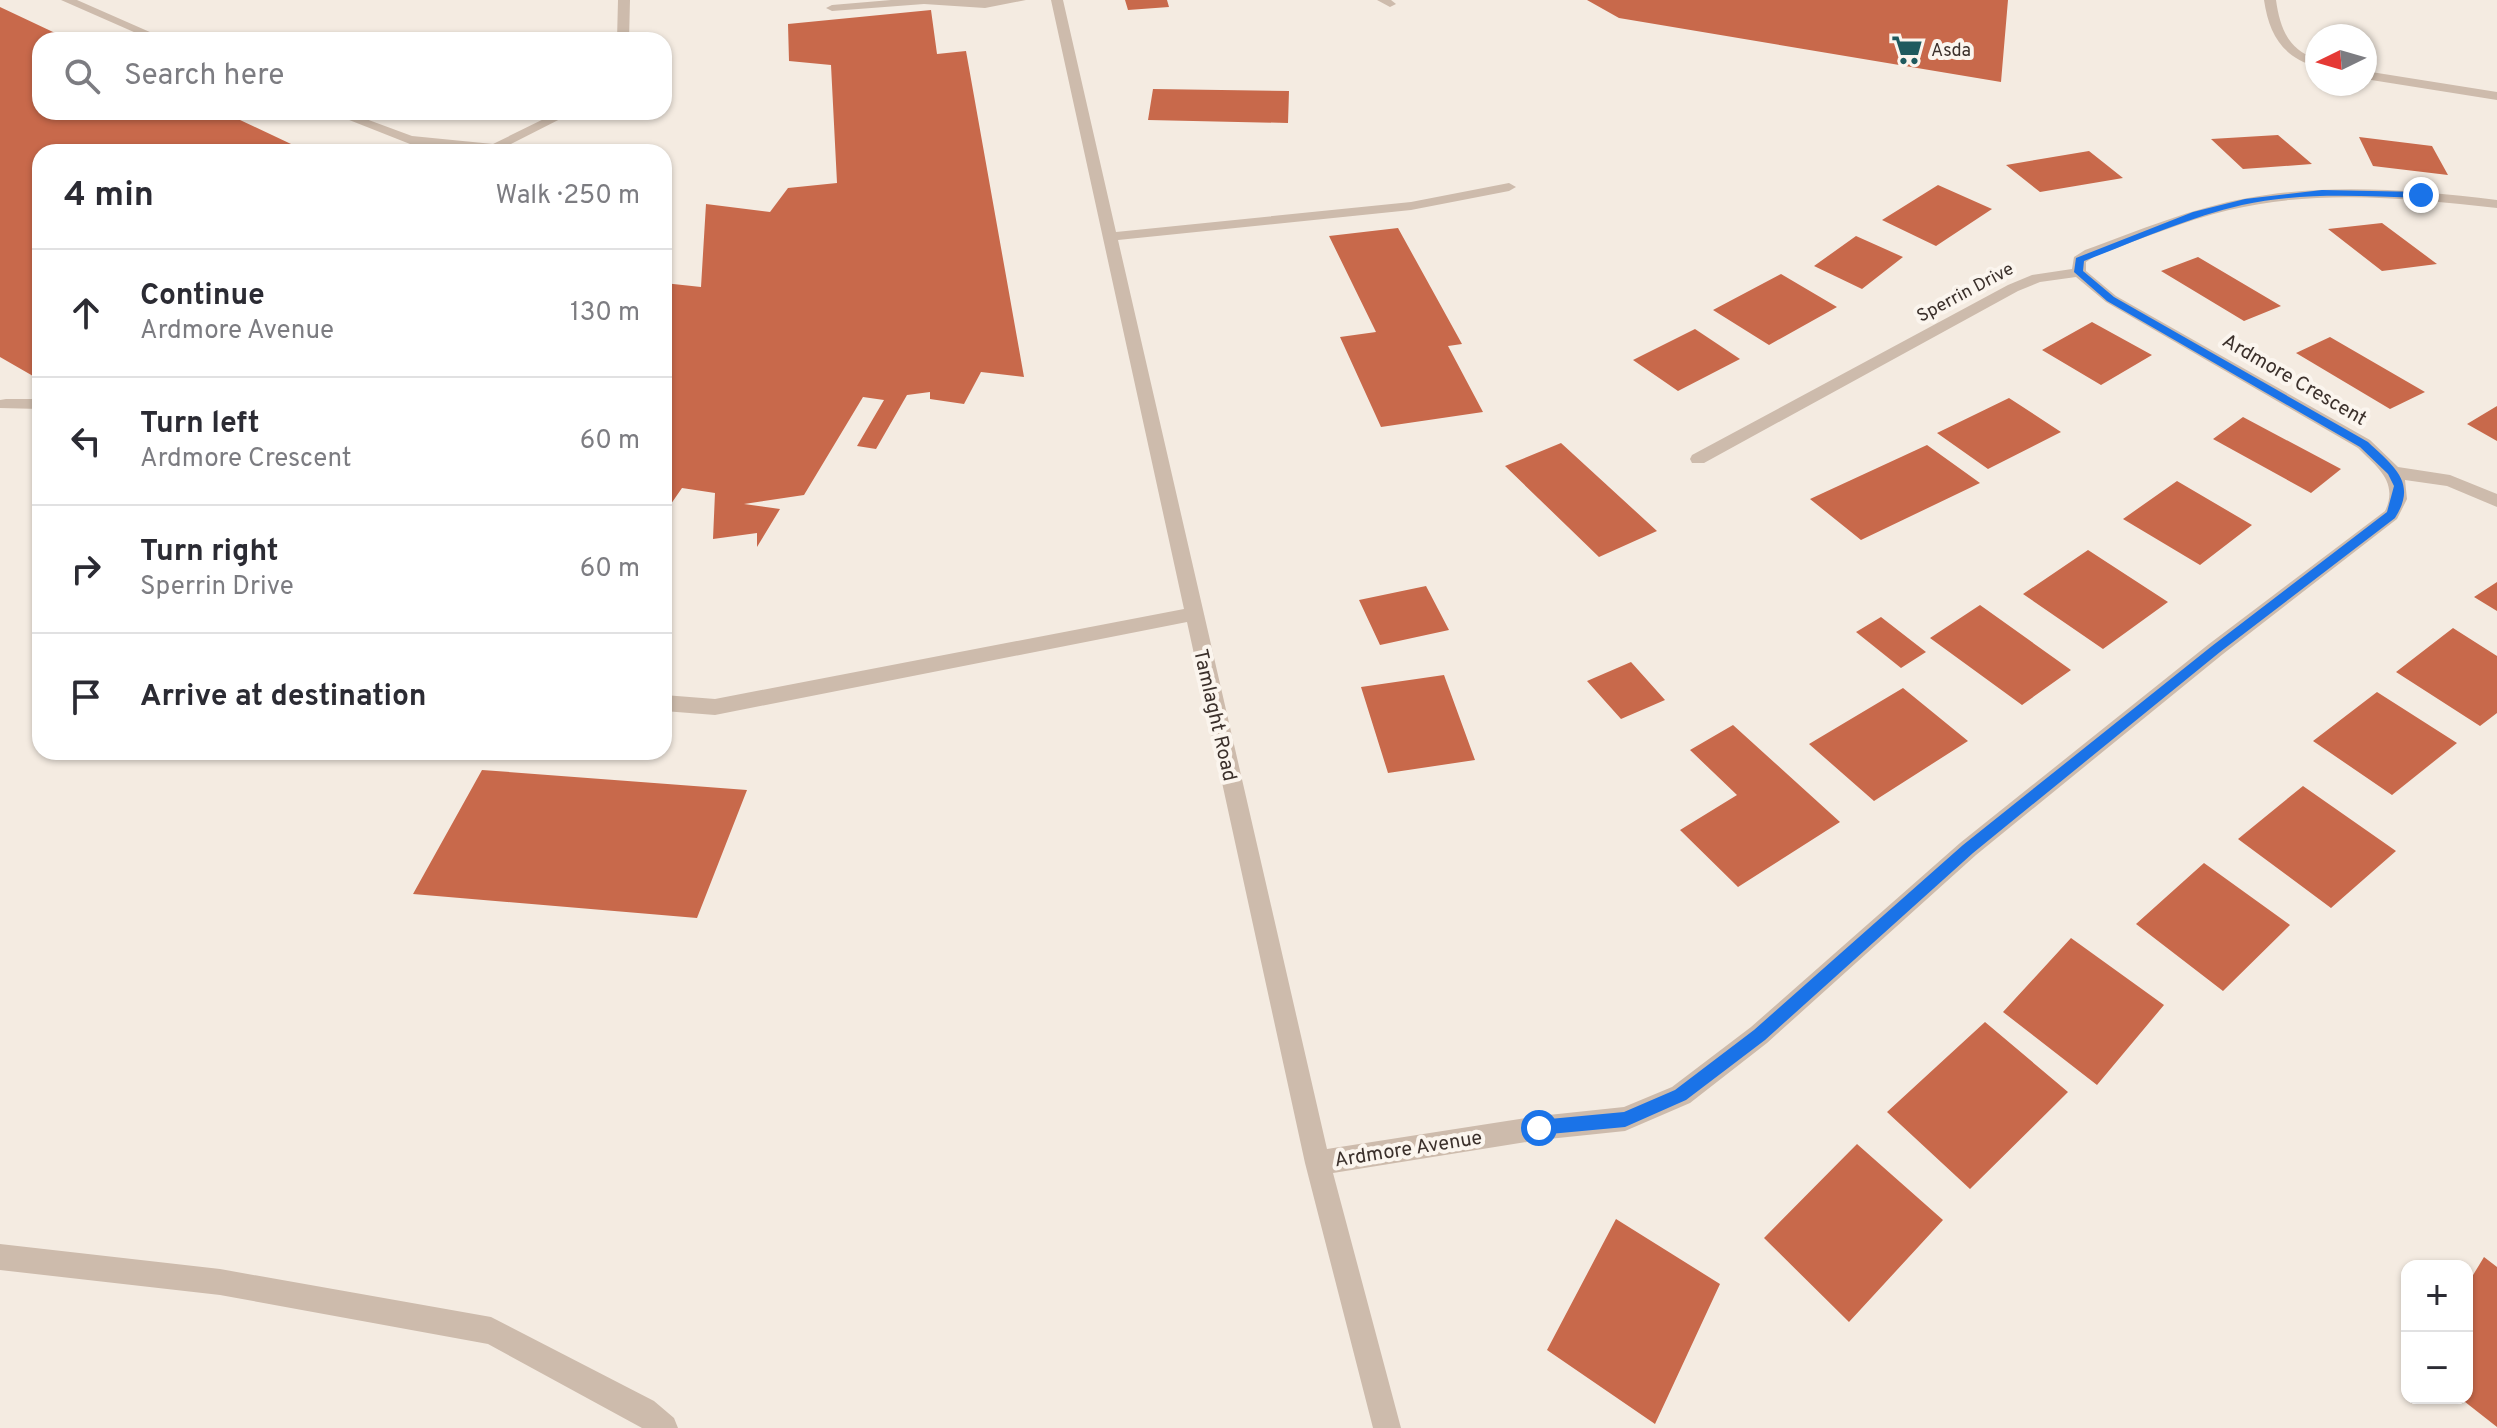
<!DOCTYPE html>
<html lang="en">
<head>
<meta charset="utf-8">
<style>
	:root { --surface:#fff; --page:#f2f2f3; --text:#2b2b33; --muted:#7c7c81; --line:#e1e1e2 }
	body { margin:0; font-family:Overpass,sans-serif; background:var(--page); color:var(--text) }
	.controls { position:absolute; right:24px; bottom:24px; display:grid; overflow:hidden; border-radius:16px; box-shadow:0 2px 6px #0004 }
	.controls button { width:72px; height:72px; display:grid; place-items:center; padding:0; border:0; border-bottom:2px solid var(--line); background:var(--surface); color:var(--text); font:40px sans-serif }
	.compass { position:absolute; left:2305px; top:24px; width:72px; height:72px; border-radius:50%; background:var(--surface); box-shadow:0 2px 6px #0004; rotate:265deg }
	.stop { position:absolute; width:24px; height:24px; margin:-18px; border:6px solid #1a73e8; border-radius:50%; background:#fff }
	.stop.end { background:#1a73e8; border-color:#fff; box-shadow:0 2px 8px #0008 }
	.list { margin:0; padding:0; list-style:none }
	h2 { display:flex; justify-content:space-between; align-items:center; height:104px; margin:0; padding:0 32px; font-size:34px }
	h2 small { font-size:26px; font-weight:400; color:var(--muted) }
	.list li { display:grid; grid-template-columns:52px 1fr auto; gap:24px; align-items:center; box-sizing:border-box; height:128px; padding:0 32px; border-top:2px solid var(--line) }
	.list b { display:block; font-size:30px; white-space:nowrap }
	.list p { margin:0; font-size:26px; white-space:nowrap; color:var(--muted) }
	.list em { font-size:26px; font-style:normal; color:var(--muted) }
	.icon { flex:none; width:44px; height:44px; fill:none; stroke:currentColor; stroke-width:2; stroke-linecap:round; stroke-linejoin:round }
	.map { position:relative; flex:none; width:2497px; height:1428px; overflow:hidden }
	.search { position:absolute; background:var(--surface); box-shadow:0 2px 6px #0004; left:32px; top:32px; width:640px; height:88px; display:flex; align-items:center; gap:20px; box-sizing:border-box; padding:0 28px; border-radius:24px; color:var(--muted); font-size:30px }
	.panel { position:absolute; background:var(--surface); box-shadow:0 2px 6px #0004; left:32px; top:144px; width:640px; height:616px; border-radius:24px }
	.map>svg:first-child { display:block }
</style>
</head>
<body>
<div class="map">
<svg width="2497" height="1428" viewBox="0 0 2497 1428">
	<rect width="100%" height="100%" fill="#f4ebe1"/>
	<path fill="#c8694b" d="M 1125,0 L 1167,0 L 1169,7 L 1128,10 Z
		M 1587,0 L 2008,0 L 2001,82 L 1619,18 Z
		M 0,7 L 70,40 L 40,40 L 40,112 L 223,112 L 308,152 L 40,152 L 40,372 L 33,376 L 0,357 Z
		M 931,10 L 937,54 L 966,51 L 1024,377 L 981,372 L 964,404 L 930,399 L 930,392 L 907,395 L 876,449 L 857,446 L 884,400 L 863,397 L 804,495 L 744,504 L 780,509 L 757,547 L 757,533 L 713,539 L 715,493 L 682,488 L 664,514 L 664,283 L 701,287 L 706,204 L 770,212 L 788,188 L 837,183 L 831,65 L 789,61 L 788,24 Z
		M 1153,89 L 1289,91 L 1288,123 L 1148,120 Z
		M 2278,135 L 2312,164 L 2243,169 L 2211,139 Z
		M 2359,137 L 2432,146 L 2448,175 L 2373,166 Z
		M 2089,151 L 2123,178 L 2040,192 L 2006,165 Z
		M 1938,185 L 1992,209 L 1936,246 L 1882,220 Z
		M 2382,223 L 2437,264 L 2382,271 L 2328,229 Z
		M 1398,228 L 1462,344 L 1448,346 L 1483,412 L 1381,427 L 1340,337 L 1376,332 L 1329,236 Z
		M 1856,236 L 1903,257 L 1862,289 L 1814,266 Z
		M 2198,257 L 2281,306 L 2244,321 L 2161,271 Z
		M 1781,274 L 1837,307 L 1769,345 L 1713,310 Z
		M 2092,322 L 2152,355 L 2101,385 L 2042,350 Z
		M 1695,329 L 1740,359 L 1678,391 L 1633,360 Z
		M 2330,337 L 2425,392 L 2390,409 L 2296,353 Z
		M 2009,398 L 2061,432 L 1988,469 L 1937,433 Z
		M 2497,406 L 2497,441 L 2467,424 Z
		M 2243,417 L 2341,469 L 2311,493 L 2213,439 Z
		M 1561,443 L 1657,531 L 1599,557 L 1505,466 Z
		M 1927,445 L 1980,483 L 1861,540 L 1810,499 Z
		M 2177,481 L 2252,525 L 2200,565 L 2123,519 Z
		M 2088,550 L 2168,602 L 2103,649 L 2023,594 Z
		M 2497,582 L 2497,611 L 2474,597 Z
		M 1426,586 L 1449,630 L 1380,645 L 1359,600 Z
		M 1980,605 L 2071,670 L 2022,705 L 1930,638 Z
		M 1881,617 L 1926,652 L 1901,668 L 1856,632 Z
		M 2453,628 L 2497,656 L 2497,713 L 2480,726 L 2396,672 Z
		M 1631,662 L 1665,700 L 1621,719 L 1587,681 Z
		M 1444,675 L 1475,760 L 1388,773 L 1361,687 Z
		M 1903,688 L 1968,741 L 1874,801 L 1809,744 Z
		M 2377,692 L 2457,743 L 2392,795 L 2313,741 Z
		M 1733,725 L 1840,822 L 1738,887 L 1680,830 L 1737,795 L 1690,750 Z
		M 482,770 L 747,790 L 697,918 L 413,894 Z
		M 2303,786 L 2396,851 L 2331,908 L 2238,839 Z
		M 2204,863 L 2290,925 L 2223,991 L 2136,924 Z
		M 2071,938 L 2164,1005 L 2097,1085 L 2003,1012 Z
		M 1985,1022 L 2068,1092 L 1970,1189 L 1887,1112 Z
		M 1857,1144 L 1943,1220 L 1849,1322 L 1764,1238 Z
		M 1616,1219 L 1720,1284 L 1655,1424 L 1547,1350 Z
		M 2484,1257 L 2497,1267 L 2497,1427 L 2460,1398 L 2467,1398 L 2467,1285 Z"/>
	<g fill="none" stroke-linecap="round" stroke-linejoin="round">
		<path fill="#cdbbac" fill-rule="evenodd" d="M 61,0 L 77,0 L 168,40 L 152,40 Z
			M 618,0 L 630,0 L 629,40 L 617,40 Z
			M 891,0 L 1026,0 L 985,8 L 924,4 L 832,11 L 826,8 L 832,5 Z
			M 1051,0 L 1063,0 L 1116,232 L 1411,202 L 1509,183 L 1516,187 L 1509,191 L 1411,210 L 1118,240 L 1327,1149 L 1539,1116 L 1624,1107 L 1672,1087 L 1751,1027 L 1960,843 L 2209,644 L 2385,511 C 2399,482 2377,467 2358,448 L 2106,302 L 2076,277 L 2040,282 L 2018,291 L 1704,463 L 1692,463 L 1690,459 L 1692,455 L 2008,285 L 2032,275 L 2072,269 L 2074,257 L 2085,250 C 2138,231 2191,208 2248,198 C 2330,183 2414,190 2497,200 L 2497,208 C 2408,198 2317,189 2229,210 C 2183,221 2139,240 2095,256 L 2086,262 L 2086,271 L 2116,296 L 2370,440 L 2398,467 L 2450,475 L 2497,494 L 2497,507 L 2447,486 L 2405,480 L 2407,499 L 2397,519 L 2223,654 L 1976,855 L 1767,1043 L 1690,1103 L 1625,1131 L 1539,1140 L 1333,1173 L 1401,1428 L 1373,1428 L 1305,1163 L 1187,622 L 715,715 L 664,711 L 664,695 L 715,699 L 1184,609 Z
			M 1377,0 L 1391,0 L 1396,4 L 1390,7 Z
			M 2264,0 L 2276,0 C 2280,28 2288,50 2317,59 L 2317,67 C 2282,57 2269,34 2264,0 Z
			M 2365,71 L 2497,92 L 2497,100 L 2365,79 Z
			M 329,112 L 347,112 L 412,136 L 493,144 L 558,112 L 574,112 L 495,152 L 410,144 Z
			M 6,399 L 40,399 L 40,409 L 0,408 L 0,400 Z
			M 0,1244 L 220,1269 L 491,1317 L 654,1401 L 674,1418 L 678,1428 L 642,1428 L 488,1344 L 220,1295 L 0,1270 Z"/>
	</g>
	<path fill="#1a73e8" d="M 2322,190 L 2421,192 L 2426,195 L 2421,198 C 2361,196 2301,192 2242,205 C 2187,218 2136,241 2084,261 L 2083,271 L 2114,297 L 2368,442 C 2393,466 2418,482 2395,518 L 2220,652 L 1973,853 L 1765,1040 L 1686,1100 L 1625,1127 L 1539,1135 L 1533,1133 L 1531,1128 L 1539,1120 L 1624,1112 L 1675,1090 L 1754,1030 L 1963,845 L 2212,646 L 2387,512 L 2394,486 L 2388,474 L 2360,447 L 2107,301 L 2074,272 L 2076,258 L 2193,212 L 2245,199 Z"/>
	<defs>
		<symbol id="supermarket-bare" viewBox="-9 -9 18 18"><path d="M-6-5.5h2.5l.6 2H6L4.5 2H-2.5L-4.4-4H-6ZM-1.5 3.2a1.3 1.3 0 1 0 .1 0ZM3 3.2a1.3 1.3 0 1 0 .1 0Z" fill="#1f5a5e" stroke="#fbf5ee" stroke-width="2.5" paint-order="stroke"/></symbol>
	</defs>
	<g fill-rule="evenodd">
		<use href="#supermarket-bare" x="1885" y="28" width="44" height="44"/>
	</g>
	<g text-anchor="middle" stroke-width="8" stroke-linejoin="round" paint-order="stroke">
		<g font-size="18" fill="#3b302b" stroke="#fbf5ee" text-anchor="start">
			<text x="1931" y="56">Asda</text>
		</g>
		<g font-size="18" fill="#3b302b" stroke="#fbf5ee">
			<text transform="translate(1965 292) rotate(-28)" y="6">Sperrin Drive</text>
		</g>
		<g font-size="20" fill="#3b302b" stroke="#fbf5ee">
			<text transform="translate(2295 379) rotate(30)" y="7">Ardmore Crescent</text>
			<text transform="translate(1216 715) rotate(77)" y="7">Tamlaght Road</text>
			<text transform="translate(1408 1148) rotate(-9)" y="7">Ardmore Avenue</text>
		</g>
	</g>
</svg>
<div class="controls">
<button>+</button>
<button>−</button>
</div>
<svg class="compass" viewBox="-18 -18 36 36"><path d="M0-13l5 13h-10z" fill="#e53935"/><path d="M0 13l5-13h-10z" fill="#7c7c81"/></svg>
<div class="stop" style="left:1539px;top:1128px"></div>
<div class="stop end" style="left:2421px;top:195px"></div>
<div class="search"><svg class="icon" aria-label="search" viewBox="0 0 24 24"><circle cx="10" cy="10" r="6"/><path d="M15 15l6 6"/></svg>Search here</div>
<section class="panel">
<h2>4 min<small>Walk · 250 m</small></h2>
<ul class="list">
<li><svg class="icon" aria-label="ahead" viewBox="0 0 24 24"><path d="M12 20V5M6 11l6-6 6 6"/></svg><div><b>Continue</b><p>Ardmore Avenue</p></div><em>130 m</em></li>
<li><svg class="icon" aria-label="left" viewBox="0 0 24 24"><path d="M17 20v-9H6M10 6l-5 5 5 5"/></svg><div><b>Turn left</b><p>Ardmore Crescent</p></div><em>60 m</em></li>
<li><svg class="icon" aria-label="right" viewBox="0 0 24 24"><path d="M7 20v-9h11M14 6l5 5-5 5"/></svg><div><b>Turn right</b><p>Sperrin Drive</p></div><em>60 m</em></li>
<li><svg class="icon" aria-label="arrive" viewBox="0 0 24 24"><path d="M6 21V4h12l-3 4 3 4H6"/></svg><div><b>Arrive at destination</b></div></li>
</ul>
</section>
</div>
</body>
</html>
